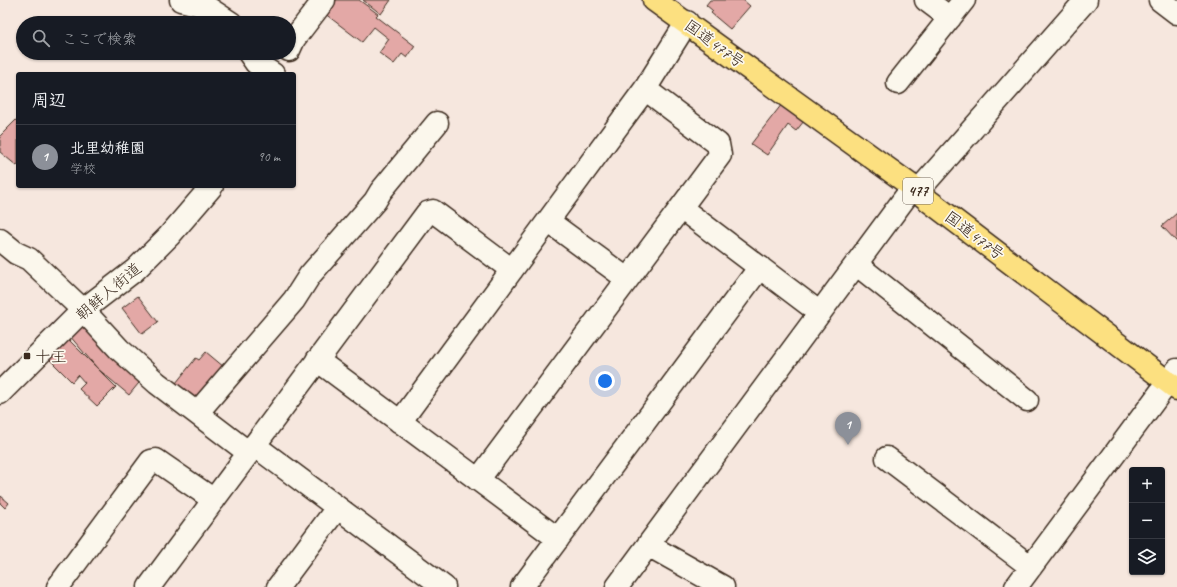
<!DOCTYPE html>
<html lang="ja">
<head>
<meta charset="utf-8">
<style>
	:root { --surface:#171b24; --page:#242831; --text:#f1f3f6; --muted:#9ea1a6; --line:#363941; --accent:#8c9099 }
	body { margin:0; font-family:Caveat,"Klee One",sans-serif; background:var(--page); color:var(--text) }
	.controls { position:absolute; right:12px; bottom:12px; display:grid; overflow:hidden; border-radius:4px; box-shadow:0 1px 3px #0004 }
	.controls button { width:36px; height:36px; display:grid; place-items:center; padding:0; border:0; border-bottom:1px solid var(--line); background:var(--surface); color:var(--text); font:20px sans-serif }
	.you { position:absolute; left:605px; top:381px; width:14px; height:14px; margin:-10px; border:3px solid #fff; border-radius:50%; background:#1a73e8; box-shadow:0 0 0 6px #1a73e833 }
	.badge { display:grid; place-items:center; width:26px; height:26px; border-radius:50%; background:var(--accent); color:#fff; font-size:13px; font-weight:700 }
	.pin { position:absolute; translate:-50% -33px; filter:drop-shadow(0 1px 2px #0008) }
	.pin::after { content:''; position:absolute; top:21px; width:14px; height:12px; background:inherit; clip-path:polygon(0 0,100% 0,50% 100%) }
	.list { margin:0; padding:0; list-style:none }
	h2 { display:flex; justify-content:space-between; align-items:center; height:52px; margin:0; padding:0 16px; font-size:17px }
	h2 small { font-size:13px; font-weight:400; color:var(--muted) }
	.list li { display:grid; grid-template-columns:26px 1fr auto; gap:12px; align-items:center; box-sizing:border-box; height:64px; padding:0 16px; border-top:1px solid var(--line) }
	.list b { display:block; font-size:15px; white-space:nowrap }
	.list p { margin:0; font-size:13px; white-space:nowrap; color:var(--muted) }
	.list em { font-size:13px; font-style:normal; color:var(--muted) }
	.icon { flex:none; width:22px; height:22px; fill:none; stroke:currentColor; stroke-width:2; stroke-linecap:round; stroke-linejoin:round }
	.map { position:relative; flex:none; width:1177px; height:587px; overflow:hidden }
	.search { position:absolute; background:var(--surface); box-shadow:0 1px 3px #0004; left:16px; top:16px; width:280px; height:44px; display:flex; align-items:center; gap:10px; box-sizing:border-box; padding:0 14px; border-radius:22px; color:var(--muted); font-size:15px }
	.panel { position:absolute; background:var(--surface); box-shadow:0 1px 3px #0004; left:16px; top:72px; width:280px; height:116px; border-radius:4px }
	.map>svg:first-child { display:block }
</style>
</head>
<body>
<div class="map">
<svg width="1177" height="587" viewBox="0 0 1177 587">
	<rect width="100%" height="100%" fill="#f6e7de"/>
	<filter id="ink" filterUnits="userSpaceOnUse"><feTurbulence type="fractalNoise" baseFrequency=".025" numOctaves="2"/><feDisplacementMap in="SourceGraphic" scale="8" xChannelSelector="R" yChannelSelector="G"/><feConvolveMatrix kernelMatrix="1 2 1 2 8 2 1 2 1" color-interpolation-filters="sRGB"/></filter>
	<g filter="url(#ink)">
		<path fill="#e3a8a6" stroke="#3b2a1e" d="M 334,0 L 359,0 L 378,14 L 376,16 L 415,46 L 407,58 L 402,54 L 394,64 L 379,53 L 389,39 L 374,27 L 362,42 L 324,13 Z
			M 363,0 L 391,0 L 381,14 Z
			M 710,0 L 743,0 L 750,6 L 730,29 L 711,13 L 713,11 L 706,5 Z
			M 782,104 L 804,121 L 796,131 L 788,125 L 767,155 L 751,144 Z
			M 18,118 L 18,165 L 17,166 L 0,152 L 0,136 Z
			M 1177,213 L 1177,242 L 1162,226 Z
			M 138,296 L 158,322 L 142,334 L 122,308 Z
			M 86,320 L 143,378 L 129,395 L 97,368 L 69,335 Z
			M 66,337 L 116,387 L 97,406 L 79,389 L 85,383 L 78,375 L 72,382 L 47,357 Z
			M 206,352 L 224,367 L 192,405 L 176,391 L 180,386 L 176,383 L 196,358 L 199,360 Z
			M 1,496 L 9,503 L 5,508 L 0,503 Z"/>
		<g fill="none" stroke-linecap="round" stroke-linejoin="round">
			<defs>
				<path id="minor" d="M 181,0 L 205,6 L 231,23
					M 926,0 L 950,18
					M 1160,0 L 1177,13
					M 289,50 L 294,39 L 324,0
					M 249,53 L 256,63 L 273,74
					M 898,83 L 964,0
					M 918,191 L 1086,0
					M 681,208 L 820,313
					M 548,221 L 627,279
					M 0,240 L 16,253 L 29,259 L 83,310 L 119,349 L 157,383 L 249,453
					M 856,264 L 1027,400
					M 317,360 L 558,539
					M 0,393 L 83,310 L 135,270 L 169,236 L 212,186
					M 197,413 L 294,300 L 310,275 L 375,201 L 381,191 L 437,123
					M 400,422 L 645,89 L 687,22
					M 254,445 L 444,587
					M 887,458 L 1031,567
					M 478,480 L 720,155 L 718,144 L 645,89
					M 648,545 L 723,587
					M 58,587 L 151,461 L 156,460 L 214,500
					M 149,587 L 427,213 L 433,211 L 512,270
					M 278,587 L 337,508
					M 522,587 L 760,267
					M 617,587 L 913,187
					M 1016,587 L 1177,370"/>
				<path id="highway" d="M 654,0 L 913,187 L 929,201 L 1177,389"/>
			</defs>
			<use href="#minor" stroke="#3b2a1e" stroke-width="25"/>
			<use href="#highway" stroke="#3b2a1e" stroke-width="25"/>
			<use href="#minor" stroke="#fbf7ec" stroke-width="22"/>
			<use href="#highway" stroke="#fce080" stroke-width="22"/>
		</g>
	</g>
	<rect fill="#3b2a1e" stroke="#fbf7ec" stroke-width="1.5" x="23" y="352" width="8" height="8" rx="2"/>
	<g text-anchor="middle" stroke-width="3.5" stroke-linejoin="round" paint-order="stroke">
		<rect fill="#fbf7ec" stroke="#75685c" stroke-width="1" x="903" y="178" width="30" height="26" rx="3"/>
		<g font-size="15" font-weight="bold" fill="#3b2a1e">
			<text x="918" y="196">477</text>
		</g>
		<g font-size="16" fill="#3b2a1e" stroke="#fbf7ec">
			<text transform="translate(715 43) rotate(36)" y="6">国道477号</text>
			<text transform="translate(975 235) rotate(37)" y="6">国道477号</text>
			<text transform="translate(108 291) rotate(-40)" y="6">朝鮮人街道</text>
		</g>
		<g font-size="16" fill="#3b2a1e" stroke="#fbf7ec" text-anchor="start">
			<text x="35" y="362">十王</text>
		</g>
	</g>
</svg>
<div class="controls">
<button>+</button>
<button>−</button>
<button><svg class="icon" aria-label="layers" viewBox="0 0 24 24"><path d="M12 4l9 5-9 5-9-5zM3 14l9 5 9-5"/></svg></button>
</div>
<div class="you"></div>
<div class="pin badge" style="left:848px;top:445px">1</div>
<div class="search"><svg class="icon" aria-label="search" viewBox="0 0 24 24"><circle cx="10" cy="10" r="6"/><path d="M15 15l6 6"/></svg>ここで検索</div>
<section class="panel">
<h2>周辺<small></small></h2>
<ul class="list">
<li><span class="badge">1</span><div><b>北里幼稚園</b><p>学校</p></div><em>90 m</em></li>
</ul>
</section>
</div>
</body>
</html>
